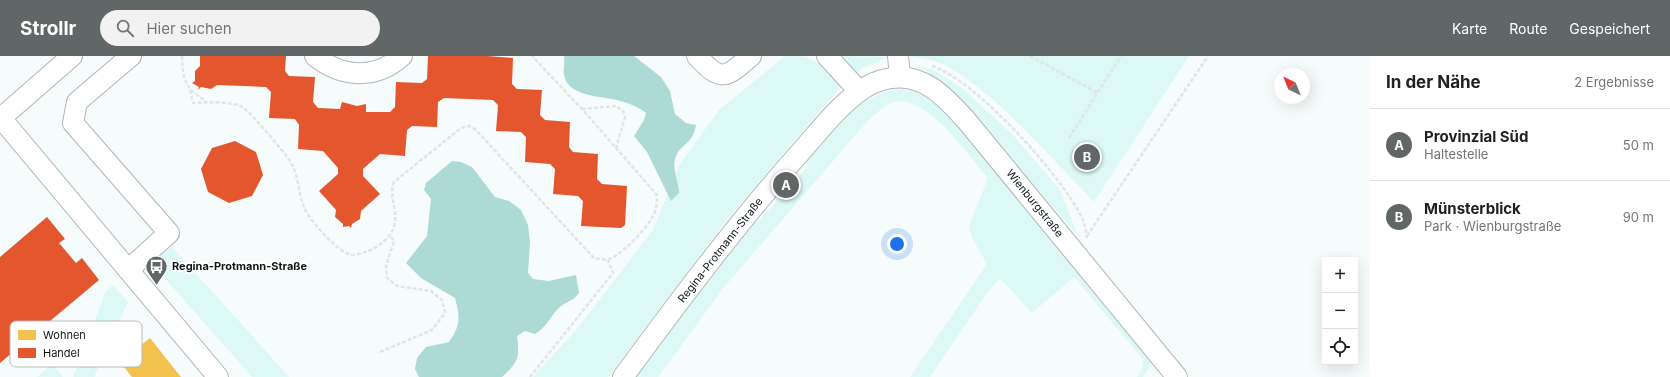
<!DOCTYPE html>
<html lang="de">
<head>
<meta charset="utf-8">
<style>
	:root { --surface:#fff; --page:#f2f2f2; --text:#202124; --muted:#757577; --line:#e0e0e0; --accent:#606766 }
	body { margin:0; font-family:Inter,sans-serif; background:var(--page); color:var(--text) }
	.controls { position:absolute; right:12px; bottom:12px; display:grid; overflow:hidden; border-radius:0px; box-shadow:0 4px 16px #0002 }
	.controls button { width:36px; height:36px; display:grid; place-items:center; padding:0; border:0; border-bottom:1px solid var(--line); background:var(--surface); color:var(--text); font:20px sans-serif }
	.compass { position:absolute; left:1274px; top:12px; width:36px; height:36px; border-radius:50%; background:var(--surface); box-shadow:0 4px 16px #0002; rotate:317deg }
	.you { position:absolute; left:897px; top:188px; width:14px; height:14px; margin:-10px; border:3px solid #fff; border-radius:50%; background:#1a73e8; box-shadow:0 0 0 6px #1a73e833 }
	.badge { display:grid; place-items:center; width:26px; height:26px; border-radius:50%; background:var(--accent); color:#fff; font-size:13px; font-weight:700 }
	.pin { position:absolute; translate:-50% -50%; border:2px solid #fff; box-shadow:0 1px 4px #0006 }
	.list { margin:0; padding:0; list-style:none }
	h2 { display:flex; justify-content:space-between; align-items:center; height:52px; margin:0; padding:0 16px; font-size:17px }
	h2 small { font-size:13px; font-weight:400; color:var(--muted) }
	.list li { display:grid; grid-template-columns:26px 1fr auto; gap:12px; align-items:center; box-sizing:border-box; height:72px; padding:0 16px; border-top:1px solid var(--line) }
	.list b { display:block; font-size:15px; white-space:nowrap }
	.list p { margin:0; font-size:13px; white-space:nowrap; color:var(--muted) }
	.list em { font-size:13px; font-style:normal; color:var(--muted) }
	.icon { flex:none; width:22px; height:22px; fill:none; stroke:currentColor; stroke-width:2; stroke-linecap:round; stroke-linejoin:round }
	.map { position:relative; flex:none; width:1370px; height:321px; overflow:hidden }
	header { display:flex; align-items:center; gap:24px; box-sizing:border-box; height:56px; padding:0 20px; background:var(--accent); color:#fff }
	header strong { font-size:19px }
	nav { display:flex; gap:22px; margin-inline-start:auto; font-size:14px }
	.search { width:280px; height:36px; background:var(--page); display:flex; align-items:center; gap:10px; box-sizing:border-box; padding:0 14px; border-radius:22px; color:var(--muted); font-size:15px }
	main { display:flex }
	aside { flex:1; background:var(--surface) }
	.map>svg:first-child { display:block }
</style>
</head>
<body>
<header>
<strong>Strollr</strong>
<div class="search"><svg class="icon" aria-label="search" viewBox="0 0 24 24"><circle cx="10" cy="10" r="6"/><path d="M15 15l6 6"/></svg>Hier suchen</div>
<nav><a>Karte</a><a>Route</a><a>Gespeichert</a></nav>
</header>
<main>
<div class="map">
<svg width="1370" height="321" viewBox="0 0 1370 321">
	<rect width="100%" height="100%" fill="#f5fcfb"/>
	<path fill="#dcf9f6" d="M 785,0 C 806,0 812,0 827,15 L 838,0 L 889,1 L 861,13 L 837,35 L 724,167 L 608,321 L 533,321 L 576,274 L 653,174 L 680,108 L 719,54 Z
		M 908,0 L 1189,0 L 1094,146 C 1052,103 1004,46 954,14 C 941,5 923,2 908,0 Z
		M 915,11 L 931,13 L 960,30 L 1013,79 L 1060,134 L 1078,180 L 954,36 L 930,17 Z
		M 899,33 C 924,35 940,51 957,68 L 1153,305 L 1143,321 L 1137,321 L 1143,310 L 1142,302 L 1074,221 L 1032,257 L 1000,222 L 987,237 L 930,321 L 910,321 L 987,208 L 972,182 L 969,170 L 988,122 C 968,99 928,39 894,46 C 883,49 873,60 865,68 L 725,230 L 658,321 L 634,321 L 754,164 L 758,166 L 809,109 L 805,105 C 830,76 859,38 899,33 Z
		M 172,191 L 289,321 L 252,321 L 155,211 L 158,200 Z
		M 113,229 L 128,246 L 94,321 L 73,321 L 106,235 Z
		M 52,308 L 63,321 L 37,321 Z"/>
	<path fill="#aedad5" d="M 564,0 L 634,0 L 661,21 L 670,35 L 675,58 L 686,67 L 696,69 C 693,88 681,88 676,100 C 671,111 679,126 679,137 L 671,145 L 647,96 L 634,80 L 644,64 L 646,57 C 637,50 628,47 617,44 C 601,40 568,41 564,19 C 563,13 565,6 564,0 Z
		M 452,105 L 461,106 L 472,111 L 495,141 L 509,145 L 521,154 L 528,169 L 530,186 L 528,217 L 533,223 L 549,225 L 576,219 L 579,237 C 574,244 571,244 564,248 C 552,255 549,270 535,278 L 525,275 L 517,280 C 520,302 518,306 502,321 L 419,321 L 415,313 L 417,302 L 426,291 L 449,286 C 461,269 460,261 455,242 L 421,222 L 406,207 L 427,180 L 431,143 L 424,134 L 426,127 Z"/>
	<path fill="#f2c14e" d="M 150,282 L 176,315 L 181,321 L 132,321 L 120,306 Z"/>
	<path fill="#e4572e" d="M 200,0 L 286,0 L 285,15 L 289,20 L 315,21 L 313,46 L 318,52 L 340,53 L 342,46 L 357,50 L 366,48 L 366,56 L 390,56 L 395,51 L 396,26 L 422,27 L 427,23 L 428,0 L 487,0 L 513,2 L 512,28 L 517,33 L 542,34 L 540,59 L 545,64 L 570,66 L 569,91 L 573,96 L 598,98 L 597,123 L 602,128 L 627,130 L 625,169 L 621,172 L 581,170 L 583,145 L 578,140 L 553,138 L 555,113 L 550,108 L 525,106 L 526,81 L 521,76 L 496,75 L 498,49 L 493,44 L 444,42 L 438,46 L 437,71 L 412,70 L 407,74 L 405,100 L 380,98 L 363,113 L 363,120 L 380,138 L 361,155 L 360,163 L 352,168 L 351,172 L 349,170 L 343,171 L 343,168 L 335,161 L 336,154 L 319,135 L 338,118 L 338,112 L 323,95 L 298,93 L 299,69 L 295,63 L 269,62 L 271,36 L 266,31 L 217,29 L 211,33 L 201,31 L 198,34 L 199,31 L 192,27 L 195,25 L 195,15 L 200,10 Z
		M 235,85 L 256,96 L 263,119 L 252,140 L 229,147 L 208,136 L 201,113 L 212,92 Z
		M 47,161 L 65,183 L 59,187 L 76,207 L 82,202 L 99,224 L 0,307 L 0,201 Z"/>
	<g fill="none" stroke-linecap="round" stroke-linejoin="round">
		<defs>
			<path id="minor" d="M 315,0 C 342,22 376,24 402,0
				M 697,0 C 721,27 726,22 751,0
				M 827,0 L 859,35
				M 898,0 L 900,21
				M 0,61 L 218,321
				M 1,62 L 72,0
				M 128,214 L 169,177 L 73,67 L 77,46 L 131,0
				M 623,321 C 679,245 735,170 797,100 C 817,78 836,52 860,35 C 869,28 880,24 891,22 C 924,17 946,42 966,64 L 1177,321"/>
		</defs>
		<use href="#minor" stroke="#b0b7b6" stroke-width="22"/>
		<path stroke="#e3e5e5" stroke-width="2.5" stroke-dasharray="4 2" stroke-linecap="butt" d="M 182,0 C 183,25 185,32 206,45
			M 1030,0 L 1098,37
			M 932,10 C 976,24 1064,122 1083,164 C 1085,170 1086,176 1087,182
			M 190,34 L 193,47 C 205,46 235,45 244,52 C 255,62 282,93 290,105 C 299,119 298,137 304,151 C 308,163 340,199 353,199 C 356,199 362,197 365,196 C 376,193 390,183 394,171 C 399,156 388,141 394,126 L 461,72 L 469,70 L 475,73 L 594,202 C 598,203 605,204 609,203 C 622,199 647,172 653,160 C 657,153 657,146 657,139 L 582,53 L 532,0
			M 582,53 L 616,50 L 623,55 L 625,61 L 616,92
			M 1069,82 L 1121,0
			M 1087,180 L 1208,0
			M 380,296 L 432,274 L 445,257 L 442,244 L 431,235 L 397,230 L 387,222 L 386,210 L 394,185 L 389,178
			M 530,321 L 613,217 L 608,204"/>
		<use href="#minor" stroke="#fefffe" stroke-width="20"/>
	</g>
	<defs>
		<symbol id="bus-pin" viewBox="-11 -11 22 30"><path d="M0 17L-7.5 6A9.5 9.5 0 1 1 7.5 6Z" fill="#606766" stroke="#fff"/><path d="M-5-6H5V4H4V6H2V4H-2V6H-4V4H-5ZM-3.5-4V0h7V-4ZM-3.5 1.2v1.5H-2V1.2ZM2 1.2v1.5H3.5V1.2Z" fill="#fff"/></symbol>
	</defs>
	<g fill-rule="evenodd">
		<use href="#bus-pin" x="144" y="198" width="25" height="34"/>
	</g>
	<g text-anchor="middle" stroke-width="4" stroke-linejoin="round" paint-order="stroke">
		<g font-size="11" fill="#0f1716" stroke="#fff">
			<text transform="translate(1035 147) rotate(51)" y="4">Wienburgstraße</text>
			<text transform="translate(720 194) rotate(-52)" y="4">Regina-Protmann-Straße</text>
		</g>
		<g font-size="11" font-weight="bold" fill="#0f1716" stroke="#fff" text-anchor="start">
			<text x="172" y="214">Regina-Protmann-Straße</text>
		</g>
	</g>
	<rect x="10" y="265" width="132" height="46" rx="6" fill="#fff" stroke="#b7b9b9" stroke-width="1"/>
	<rect x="18" y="274" width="18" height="10" fill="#f2c14e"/>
	<rect x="18" y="292" width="18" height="10" fill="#e4572e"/>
	<g font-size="11" fill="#0f1716">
		<text x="43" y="283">Wohnen</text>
		<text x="43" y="301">Handel</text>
	</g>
</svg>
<div class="controls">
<button>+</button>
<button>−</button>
<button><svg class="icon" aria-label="locate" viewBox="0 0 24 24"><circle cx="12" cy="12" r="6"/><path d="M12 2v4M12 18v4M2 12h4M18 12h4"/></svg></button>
</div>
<svg class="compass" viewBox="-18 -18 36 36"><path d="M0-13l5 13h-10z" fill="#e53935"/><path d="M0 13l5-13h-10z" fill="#757577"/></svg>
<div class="you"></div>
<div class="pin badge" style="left:786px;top:129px">A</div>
<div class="pin badge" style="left:1087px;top:101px">B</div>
</div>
<aside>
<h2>In der Nähe<small>2 Ergebnisse</small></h2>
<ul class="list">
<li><span class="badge">A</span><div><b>Provinzial Süd</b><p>Haltestelle</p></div><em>50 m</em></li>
<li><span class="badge">B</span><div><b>Münsterblick</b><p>Park · Wienburgstraße</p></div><em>90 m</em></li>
</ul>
</aside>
</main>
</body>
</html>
